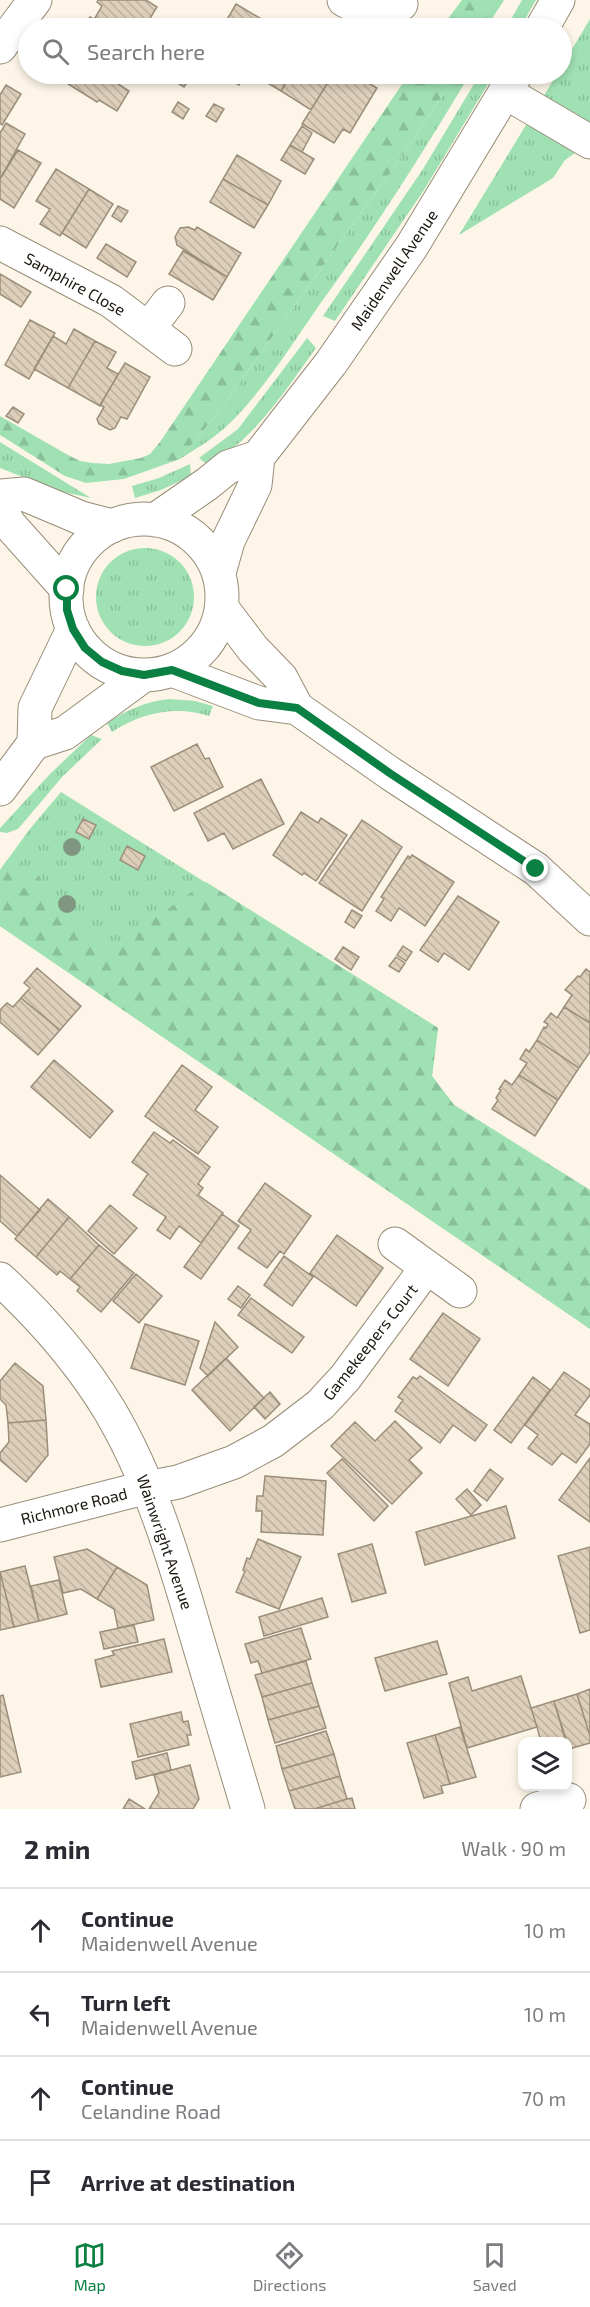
<!DOCTYPE html>
<html lang="en">
<head>
<meta charset="utf-8">
<style>
	:root { --surface:#fff; --page:#f7f7f7; --text:#2b2b33; --muted:#7c7c81; --line:#e1e1e2; --accent:#0b8043 }
	body { margin:0; font-family:"Exo 2",sans-serif; background:var(--page); color:var(--text) }
	.controls { position:absolute; right:18px; bottom:18px; display:grid; overflow:hidden; border-radius:12px; box-shadow:0 3px 9px #0003 }
	.controls button { width:54px; height:54px; display:grid; place-items:center; padding:0; border:0; border-bottom:2px solid var(--line); background:var(--surface); color:var(--text); font:30px sans-serif }
	.stop { position:absolute; width:18px; height:18px; margin:-14px; border:4px solid #0b8043; border-radius:50%; background:#fff }
	.stop.end { background:#0b8043; border-color:#fff; box-shadow:0 2px 6px #0008 }
	.list { margin:0; padding:0; list-style:none }
	h2 { display:flex; justify-content:space-between; align-items:center; height:78px; margin:0; padding:0 24px; font-size:26px }
	h2 small { font-size:20px; font-weight:400; color:var(--muted) }
	.list li { display:grid; grid-template-columns:39px 1fr auto; gap:18px; align-items:center; box-sizing:border-box; height:84px; padding:0 24px; border-top:2px solid var(--line) }
	.list b { display:block; font-size:22px; white-space:nowrap }
	.list p { margin:0; font-size:20px; white-space:nowrap; color:var(--muted) }
	.list em { font-size:20px; font-style:normal; color:var(--muted) }
	.icon { flex:none; width:33px; height:33px; fill:none; stroke:currentColor; stroke-width:2; stroke-linecap:round; stroke-linejoin:round }
	.map { position:relative; flex:none; width:590px; height:1809px; overflow:hidden }
	.search { position:absolute; background:var(--surface); box-shadow:0 3px 9px #0003; left:18px; right:18px; top:18px; height:66px; display:flex; align-items:center; gap:15px; box-sizing:border-box; padding:0 21px; border-radius:33px; color:var(--muted); font-size:22px }
	.sheet { height:414px; background:var(--surface) }
	nav { display:flex; justify-content:space-around; align-items:center; box-sizing:border-box; height:84px; border-top:2px solid var(--line); background:var(--surface); font-size:16px; color:var(--muted) }
	nav a { display:grid; justify-items:center; gap:3px }
	nav .on { color:var(--accent) }
	.map>svg:first-child { display:block }
</style>
</head>
<body>
<div class="map">
<svg width="590" height="1809" viewBox="0 0 590 1809">
	<defs>
		<pattern id="grass-tufts" width="24" height="20" patternUnits="userSpaceOnUse" patternTransform="scale(1.5)"><rect width="24" height="20" fill="#a0e1b4"/><path d="M3 7l-1-3M5 7V3M7 7l1-3M15 17l-1-3M17 17v-4M19 17l1-3" fill="none" stroke="#89c09a"/></pattern>
		<pattern id="forest-firs" width="22" height="20" patternUnits="userSpaceOnUse" patternTransform="scale(1.5)"><rect width="22" height="20" fill="#a0e1b4"/><path d="M5 1l3.5 6h-7zM16 11l3.5 6h-7z" fill="#89c09a"/></pattern>
		<pattern id="building-back-hatch" width="6" height="6" patternUnits="userSpaceOnUse" patternTransform="scale(1.5)"><rect width="6" height="6" fill="#ddcfba"/><path d="M-1 5l2 2M0 0l6 6M5-1l2 2" fill="none" stroke="#bdb19f"/></pattern>
	</defs>
	<rect width="100%" height="100%" fill="#fdf6e8"/>
	<path fill="url(#grass-tufts)" d="M 522,0 L 536,0 L 520,28 L 506,28 Z
		M 590,19 L 590,143 L 565,160 L 553,178 L 459,235 L 557,74 L 562,74 L 562,66 Z
		M 456,74 L 470,74 C 423,153 374,230 320,304 C 292,344 264,390 229,424 C 215,438 197,448 180,459 L 220,410 L 411,143 Z
		M 480,74 L 494,74 L 424,190 L 335,321 L 323,316 L 423,169 Z
		M 307,338 L 316,348 C 282,395 259,433 209,466 L 199,458 L 238,429 Z
		M 0,442 L 91,498 L 58,491 L 0,468 Z
		M 190,464 L 191,476 L 161,490 L 135,498 L 132,486 L 159,478 Z
		M96 597a49 49 0 1 1 98 0a49 49 0 1 1-98 0Z
		M 170,699 L 195,701 L 213,706 L 209,716 C 175,705 141,713 112,732 L 107,723 C 126,710 147,701 170,699 Z
		M 91,735 L 102,739 L 63,776 L 18,829 L 7,833 L 0,832 L 0,828 L 50,774 Z
		M 61,792 L 438,1028 L 432,1076 L 454,1105 L 590,1190 L 590,1329 L 0,926 L 0,870 L 29,830 Z"/>
	<path fill="url(#forest-firs)" d="M 462,0 L 504,0 L 486,28 L 441,28 Z
		M 409,74 L 456,74 L 411,143 L 220,410 L 180,459 L 124,479 L 86,483 L 65,476 L 0,435 L 0,416 L 68,455 L 80,461 L 93,463 L 109,464 L 141,458 L 150,454 L 160,442 Z
		M 7,860 L 35,870 L 54,908 L 110,950 L 206,882 L 438,1028 L 432,1076 L 454,1105 L 590,1190 L 590,1328 L 0,926 L 0,870 Z"/>
	<path fill="url(#building-back-hatch)" stroke="#9b8e7a" stroke-width="1.5" d="M 98,0 L 146,0 L 157,7 L 144,28 L 137,26 L 136,28 L 112,28 L 95,18 L 102,6 L 97,2 Z
		M 236,4 L 275,27 L 273,28 L 222,28 Z
		M 90,17 L 108,28 L 83,28 Z
		M 55,74 L 103,74 L 129,91 L 117,111 L 99,100 L 97,102 L 54,75 Z
		M 172,74 L 183,74 L 190,78 L 184,87 L 169,78 Z
		M 220,74 L 246,74 L 239,85 Z
		M 252,74 L 291,74 L 281,91 Z
		M 291,74 L 333,74 L 311,110 L 281,91 Z
		M 333,74 L 353,74 L 377,88 L 350,133 L 343,129 L 334,143 L 302,124 Z
		M 6,85 L 21,94 L 2,125 L 0,123 L 0,95 Z
		M 178,102 L 189,109 L 183,119 L 172,112 Z
		M 214,104 L 224,109 L 216,122 L 206,116 Z
		M 6,123 L 25,134 L 0,179 L 0,133 Z
		M 302,126 L 312,133 L 302,152 L 290,145 Z
		M 290,145 L 314,159 L 305,174 L 281,160 Z
		M 18,150 L 41,163 L 14,208 L 0,199 L 0,179 Z
		M 237,155 L 281,181 L 268,205 L 223,179 Z
		M 56,169 L 89,189 L 60,236 L 40,224 L 50,209 L 36,201 Z
		M 223,179 L 268,205 L 254,228 L 210,202 Z
		M 89,189 L 113,204 L 86,248 L 62,233 Z
		M 118,206 L 128,211 L 121,222 L 112,216 Z
		M 188,227 L 195,230 L 197,227 L 241,253 L 227,277 L 177,245 L 175,237 L 180,228 Z
		M 106,244 L 136,262 L 127,277 L 97,258 Z
		M 183,251 L 227,277 L 213,300 L 169,274 Z
		M 0,274 L 31,292 L 21,307 L 0,294 Z
		M 30,320 L 55,333 L 29,379 L 5,365 Z
		M 74,329 L 95,341 L 68,388 L 34,369 L 53,336 L 66,344 Z
		M 95,341 L 116,352 L 107,368 L 118,374 L 100,406 L 68,388 Z
		M 125,363 L 150,377 L 127,419 L 121,417 L 115,428 L 110,430 L 99,424 L 97,419 L 104,407 L 100,405 Z
		M 13,407 L 24,414 L 18,423 L 6,416 Z
		M 197,744 L 205,759 L 209,758 L 223,787 L 174,811 L 151,767 Z
		M 261,779 L 284,824 L 233,849 L 224,833 L 208,841 L 194,813 Z
		M 301,812 L 318,823 L 321,818 L 347,835 L 316,881 L 304,873 L 302,875 L 273,855 Z
		M 83,819 L 96,825 L 89,839 L 76,832 Z
		M 362,820 L 402,847 L 362,911 L 319,883 Z
		M 127,846 L 145,856 L 138,870 L 120,860 Z
		M 412,855 L 454,882 L 425,926 L 399,908 L 391,921 L 376,911 L 384,899 L 381,897 L 408,856 L 410,858 Z
		M 458,896 L 499,922 L 469,970 L 444,953 L 438,962 L 420,950 Z
		M 352,910 L 362,916 L 354,928 L 345,922 Z
		M 403,946 L 412,952 L 406,961 L 397,955 Z
		M 343,947 L 359,957 L 351,970 L 335,959 Z
		M 396,957 L 405,963 L 399,972 L 389,966 Z
		M 37,968 L 81,1006 L 60,1030 L 21,998 L 30,988 L 24,983 Z
		M 586,969 L 590,972 L 590,1023 L 564,1007 L 572,995 L 565,990 L 578,976 L 580,977 Z
		M 21,998 L 60,1030 L 38,1055 L 0,1022 L 0,1010 L 7,1003 L 13,1007 Z
		M 564,1007 L 590,1023 L 590,1052 L 579,1068 L 537,1040 L 544,1027 L 546,1028 L 548,1024 L 544,1022 L 551,1013 L 557,1018 Z
		M 537,1040 L 579,1068 L 558,1100 L 519,1075 L 527,1063 L 520,1059 L 526,1049 L 529,1052 Z
		M 54,1060 L 113,1111 L 90,1138 L 31,1087 Z
		M 182,1065 L 212,1087 L 195,1110 L 218,1127 L 198,1154 L 145,1116 Z
		M 519,1075 L 558,1100 L 535,1136 L 492,1109 L 498,1100 L 496,1098 L 501,1090 L 499,1089 L 505,1080 L 512,1085 Z
		M 154,1132 L 170,1143 L 173,1140 L 210,1167 L 198,1184 L 203,1188 L 198,1195 L 223,1213 L 201,1243 L 179,1226 L 170,1239 L 157,1230 L 166,1217 L 133,1195 L 148,1174 L 132,1162 Z
		M 0,1175 L 40,1210 L 17,1236 L 0,1221 Z
		M 265,1183 L 311,1216 L 284,1254 L 280,1251 L 267,1268 L 238,1248 L 251,1230 L 238,1221 Z
		M 48,1199 L 69,1217 L 36,1257 L 15,1239 Z
		M 110,1205 L 137,1228 L 114,1254 L 88,1231 Z
		M 222,1214 L 239,1226 L 201,1279 L 184,1267 Z
		M 69,1217 L 99,1245 L 70,1279 L 60,1271 L 57,1275 L 36,1257 Z
		M 337,1235 L 383,1268 L 356,1306 L 310,1273 Z
		M 99,1245 L 134,1273 L 101,1312 L 77,1291 L 80,1287 L 70,1279 Z
		M 284,1256 L 313,1277 L 292,1306 L 264,1285 Z
		M 136,1274 L 162,1296 L 139,1323 L 113,1301 Z
		M 238,1286 L 250,1295 L 241,1308 L 228,1299 Z
		M 251,1298 L 304,1337 L 292,1353 L 238,1315 Z
		M 443,1313 L 480,1339 L 448,1386 L 410,1359 Z
		M 215,1322 L 238,1347 L 208,1376 L 200,1368 Z
		M 145,1324 L 199,1341 L 185,1385 L 131,1368 Z
		M 226,1358 L 264,1398 L 230,1431 L 192,1390 Z
		M 15,1363 L 43,1386 L 46,1420 L 8,1423 L 6,1405 L 0,1399 L 0,1381 Z
		M 564,1372 L 590,1390 L 590,1395 L 575,1415 L 590,1424 L 590,1444 L 576,1463 L 562,1453 L 552,1465 L 528,1448 L 538,1435 L 525,1425 Z
		M 420,1376 L 487,1425 L 475,1441 L 453,1425 L 440,1443 L 395,1411 L 403,1400 L 398,1397 L 413,1377 L 417,1379 Z
		M 533,1377 L 550,1390 L 511,1443 L 494,1430 Z
		M 270,1392 L 280,1404 L 265,1419 L 254,1407 Z
		M 46,1420 L 48,1455 L 26,1482 L 0,1460 L 0,1453 L 9,1442 L 8,1423 Z
		M 395,1421 L 422,1448 L 409,1460 L 422,1473 L 392,1504 L 331,1446 L 355,1422 L 375,1441 Z
		M 590,1458 L 590,1522 L 559,1500 Z
		M 342,1459 L 388,1506 L 374,1521 L 327,1473 Z
		M 490,1469 L 503,1479 L 487,1501 L 474,1491 Z
		M 265,1476 L 326,1481 L 323,1535 L 261,1532 L 262,1511 L 256,1511 L 257,1496 L 263,1496 Z
		M 467,1489 L 481,1505 L 471,1515 L 456,1499 Z
		M 506,1506 L 515,1538 L 425,1565 L 416,1532 Z
		M 258,1539 L 301,1557 L 279,1609 L 236,1592 L 245,1571 L 243,1570 L 247,1558 L 250,1559 Z
		M 372,1544 L 386,1593 L 352,1602 L 338,1554 Z
		M 590,1547 L 590,1630 L 580,1633 L 558,1556 Z
		M 87,1549 L 117,1567 L 97,1599 L 81,1589 L 63,1593 L 54,1557 Z
		M 25,1566 L 39,1621 L 14,1627 L 0,1572 Z
		M 117,1567 L 147,1585 L 154,1620 L 118,1628 L 114,1609 L 97,1599 Z
		M 0,1572 L 14,1627 L 0,1630 Z
		M 59,1580 L 67,1614 L 39,1621 L 31,1586 Z
		M 322,1598 L 328,1617 L 264,1636 L 259,1617 Z
		M 134,1625 L 138,1642 L 104,1649 L 100,1632 Z
		M 301,1628 L 311,1659 L 262,1673 L 258,1661 L 251,1663 L 245,1644 Z
		M 164,1639 L 172,1672 L 101,1687 L 95,1660 L 114,1655 L 112,1651 Z
		M 437,1641 L 447,1674 L 385,1691 L 375,1658 Z
		M 306,1661 L 312,1683 L 262,1697 L 255,1675 Z
		M 521,1676 L 537,1727 L 467,1748 L 449,1683 L 468,1677 L 472,1691 Z
		M 312,1683 L 319,1706 L 268,1720 L 262,1697 Z
		M 590,1689 L 590,1736 L 577,1694 Z
		M 577,1694 L 590,1736 L 590,1743 L 569,1749 L 554,1701 Z
		M 3,1695 L 21,1772 L 0,1777 L 0,1696 Z
		M 554,1701 L 566,1742 L 541,1742 L 537,1727 L 531,1708 Z
		M 319,1706 L 326,1728 L 275,1743 L 268,1720 Z
		M 181,1712 L 183,1722 L 188,1721 L 191,1735 L 187,1735 L 189,1745 L 138,1757 L 130,1724 Z
		M 460,1727 L 476,1777 L 450,1784 L 435,1735 Z
		M 326,1731 L 334,1754 L 282,1769 L 276,1746 Z
		M 435,1735 L 450,1784 L 441,1786 L 443,1793 L 424,1798 L 407,1743 Z
		M 167,1753 L 171,1770 L 136,1779 L 132,1762 Z
		M 334,1754 L 340,1776 L 289,1791 L 282,1769 Z
		M 190,1765 L 199,1799 L 193,1809 L 149,1809 L 159,1793 L 154,1775 Z
		M 340,1776 L 347,1799 L 314,1809 L 295,1809 L 289,1791 Z
		M 352,1798 L 355,1809 L 314,1809 L 347,1799 Z
		M 129,1799 L 145,1809 L 123,1809 Z"/>
	<g fill="none" stroke-linecap="round" stroke-linejoin="round">
		<defs>
			<path id="street" d="M 344,0 L 371,14
				M 371,28 L 371,14 L 401,4
				M 0,47 L 35,0
				M 505,92 L 590,142
				M 0,243 L 111,301 L 175,349
				M 149,328 L 168,303
				M 0,496 L 24,494 L 81,518 L 112,526
				M 0,504 L 8,523 L 67,589
				M 222,608 L 253,649 L 281,678 L 297,708
				M 172,670 L 259,703 L 297,708 L 391,774 L 536,869 L 590,919
				M 395,1244 L 460,1291
				M 0,1279 C 43,1319 80,1361 110,1411 C 150,1479 173,1555 195,1631 C 213,1690 230,1750 248,1809
				M 0,1525 L 132,1491 L 178,1482 L 234,1462 L 273,1441 L 320,1405 L 345,1378 L 427,1267
				M 537,1809 L 569,1800"/>
			<path id="secondary" d="M 542,28 L 558,0
				M66 597a78 78 0 1 1 156 0a78 78 0 1 1-156 0Z
				M 155,520 L 207,484 L 228,467 L 258,457
				M 219,573 L 228,541 L 255,485 L 258,457 L 331,363 L 412,246 L 516,74
				M 34,743 L 35,708 L 73,629
				M 0,789 L 34,743 L 65,733 L 144,675"/>
		</defs>
		<use href="#street" stroke="#978c78" stroke-width="35"/>
		<use href="#secondary" stroke="#978c78" stroke-width="35"/>
		<use href="#street" stroke="#fff" stroke-width="33"/>
		<use href="#secondary" stroke="#fff" stroke-width="33"/>
	</g>
	<g fill="#7f9781">
		<circle cx="72" cy="847" r="9"/>
		<circle cx="67" cy="904" r="9"/>
	</g>
	<g fill="none" stroke-linecap="round" stroke-linejoin="round">
		<path stroke="#0b8043" stroke-width="8" d="M 67,589 L 67,610 L 73,629 L 85,648 L 102,662 L 122,671 L 144,675 L 172,670 L 259,703 L 297,708 L 391,774 L 536,869"/>
	</g>
	<g text-anchor="middle" stroke-width="4.5" stroke-linejoin="round" paint-order="stroke">
		<g font-size="16" fill="#1b170f" stroke="#fff">
			<text transform="translate(394 270) rotate(-56)" y="6">Maidenwell Avenue</text>
			<text transform="translate(75 284) rotate(29)" y="6">Samphire Close</text>
			<text transform="translate(370 1342) rotate(-52)" y="6">Gamekeepers Court</text>
			<text transform="translate(74 1506) rotate(-14)" y="6">Richmore Road</text>
			<text transform="translate(165 1542) rotate(71)" y="6">Wainwright Avenue</text>
		</g>
	</g>
</svg>
<div class="controls">
<button><svg class="icon" aria-label="layers" viewBox="0 0 24 24"><path d="M12 4l9 5-9 5-9-5zM3 14l9 5 9-5"/></svg></button>
</div>
<div class="stop" style="left:67px;top:589px"></div>
<div class="stop end" style="left:536px;top:869px"></div>
<div class="search"><svg class="icon" aria-label="search" viewBox="0 0 24 24"><circle cx="10" cy="10" r="6"/><path d="M15 15l6 6"/></svg>Search here</div>
</div>
<section class="sheet">
<h2>2 min<small>Walk · 90 m</small></h2>
<ul class="list">
<li><svg class="icon" aria-label="ahead" viewBox="0 0 24 24"><path d="M12 20V5M6 11l6-6 6 6"/></svg><div><b>Continue</b><p>Maidenwell Avenue</p></div><em>10 m</em></li>
<li><svg class="icon" aria-label="left" viewBox="0 0 24 24"><path d="M17 20v-9H6M10 6l-5 5 5 5"/></svg><div><b>Turn left</b><p>Maidenwell Avenue</p></div><em>10 m</em></li>
<li><svg class="icon" aria-label="ahead" viewBox="0 0 24 24"><path d="M12 20V5M6 11l6-6 6 6"/></svg><div><b>Continue</b><p>Celandine Road</p></div><em>70 m</em></li>
<li><svg class="icon" aria-label="arrive" viewBox="0 0 24 24"><path d="M6 21V4h12l-3 4 3 4H6"/></svg><div><b>Arrive at destination</b></div></li>
</ul>
</section>
<nav>
<a class="on"><svg class="icon" aria-label="map" viewBox="0 0 24 24"><path d="M3 6l6-2 6 2 6-2v14l-6 2-6-2-6 2zM9 4v14M15 6v14"/></svg>Map</a>
<a><svg class="icon" aria-label="directions" viewBox="0 0 24 24"><path d="M12 3l9 9-9 9-9-9zM9 14v-3h6M13 9l2 2-2 2"/></svg>Directions</a>
<a><svg class="icon" aria-label="saved" viewBox="0 0 24 24"><path d="M7 4h10v16l-5-4-5 4z"/></svg>Saved</a>
</nav>
</body>
</html>
